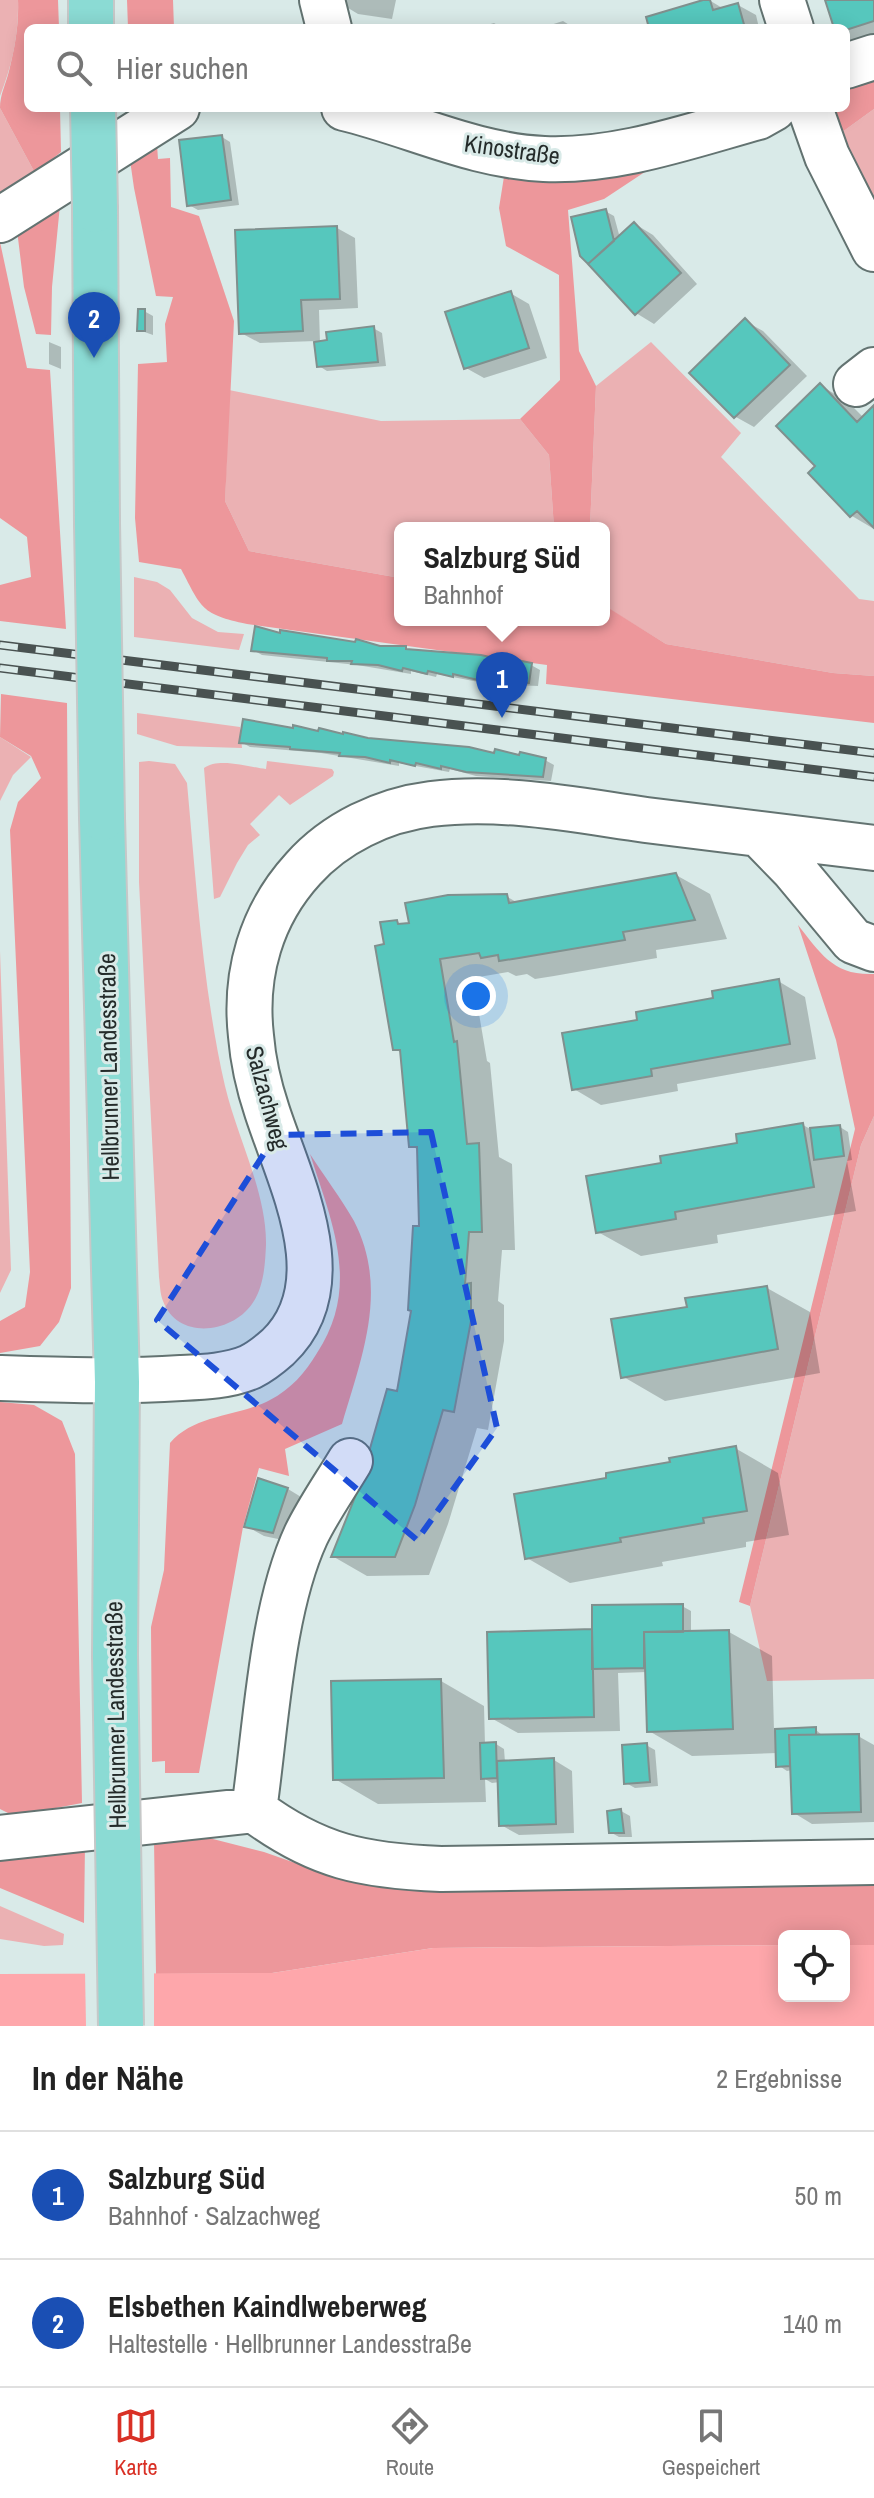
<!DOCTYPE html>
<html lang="de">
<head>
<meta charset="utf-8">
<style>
	:root { --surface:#fff; --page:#f6f6f6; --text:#222; --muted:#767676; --line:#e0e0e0; --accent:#d93025 }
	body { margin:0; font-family:"Archivo Narrow",sans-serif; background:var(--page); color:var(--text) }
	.controls { position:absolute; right:24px; bottom:24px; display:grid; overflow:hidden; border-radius:12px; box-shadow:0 4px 20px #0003 }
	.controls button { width:72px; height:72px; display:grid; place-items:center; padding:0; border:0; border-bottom:2px solid var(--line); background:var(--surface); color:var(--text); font:40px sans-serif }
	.you { position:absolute; left:476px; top:996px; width:28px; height:28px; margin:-20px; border:6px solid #fff; border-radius:50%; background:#1a73e8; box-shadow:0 0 0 12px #1a73e833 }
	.badge { display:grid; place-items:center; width:52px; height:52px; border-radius:50%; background:var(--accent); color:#fff; font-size:26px; font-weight:700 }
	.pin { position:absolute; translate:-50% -66px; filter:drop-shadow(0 2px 4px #0008) }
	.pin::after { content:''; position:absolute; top:42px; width:28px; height:24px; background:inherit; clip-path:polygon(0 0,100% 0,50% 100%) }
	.popup { position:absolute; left:394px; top:522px; width:216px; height:104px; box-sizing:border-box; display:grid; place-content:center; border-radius:12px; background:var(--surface); filter:drop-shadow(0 2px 6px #0005); font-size:26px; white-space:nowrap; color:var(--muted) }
	.popup b { font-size:30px; color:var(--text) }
	.popup::after { content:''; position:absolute; left:50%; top:100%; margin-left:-16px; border:16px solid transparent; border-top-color:var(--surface) }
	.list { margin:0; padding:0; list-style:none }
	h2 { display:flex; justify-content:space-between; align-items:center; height:104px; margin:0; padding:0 32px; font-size:34px }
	h2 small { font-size:26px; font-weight:400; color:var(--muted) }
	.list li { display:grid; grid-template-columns:52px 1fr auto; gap:24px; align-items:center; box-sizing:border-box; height:128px; padding:0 32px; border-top:2px solid var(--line) }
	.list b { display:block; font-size:30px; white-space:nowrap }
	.list p { margin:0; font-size:26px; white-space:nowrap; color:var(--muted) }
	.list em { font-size:26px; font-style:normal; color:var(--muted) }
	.icon { flex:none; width:44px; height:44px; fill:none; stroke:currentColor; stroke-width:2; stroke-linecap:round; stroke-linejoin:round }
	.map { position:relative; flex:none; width:874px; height:2026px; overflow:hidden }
	.search { position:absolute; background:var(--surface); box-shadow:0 4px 20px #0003; left:24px; right:24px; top:24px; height:88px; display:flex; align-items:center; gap:20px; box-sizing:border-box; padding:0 28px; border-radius:12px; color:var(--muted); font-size:30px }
	.sheet { height:360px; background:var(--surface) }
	nav { display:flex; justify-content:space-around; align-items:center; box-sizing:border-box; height:112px; border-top:2px solid var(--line); background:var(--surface); font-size:22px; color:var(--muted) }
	nav a { display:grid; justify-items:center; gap:4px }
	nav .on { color:var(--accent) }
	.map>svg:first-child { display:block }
</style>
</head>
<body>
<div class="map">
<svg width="874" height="2026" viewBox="0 0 874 2026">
	<rect width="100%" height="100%" fill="#d9eae8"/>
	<path fill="#ebb1b3" d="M 0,0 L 18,0 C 19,33 12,66 0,96 Z
		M 0,108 L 35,173 L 0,203 Z
		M 874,109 L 874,228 L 827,130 L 845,130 Z
		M 651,342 L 741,433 L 721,457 L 859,599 L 874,601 L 874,676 L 833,673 L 666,644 L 606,607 L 604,598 L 604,528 L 590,528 L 596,386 Z
		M 229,390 L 381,421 L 520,419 L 549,455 L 554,528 L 400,528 L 400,578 L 249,551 L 225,501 Z
		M 134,577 L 157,582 L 170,590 L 192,618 L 218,632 L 244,634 L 239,650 L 134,637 Z
		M 137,713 L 240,727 L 242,748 L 177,746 L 137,734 Z
		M 0,737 L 31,757 L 13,775 L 0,801 Z
		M 149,761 L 175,764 L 187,783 C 196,881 203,991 225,1086 C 237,1137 267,1193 266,1245 C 265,1265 264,1287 252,1304 C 232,1333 178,1341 163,1301 C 160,1294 160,1284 159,1277 L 139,882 L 139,762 Z
		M 267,761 L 332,769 L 334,772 L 333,776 L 290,805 L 279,795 L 250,824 L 260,835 L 248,845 L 237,863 L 220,897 L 214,899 L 204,768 C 219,757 248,767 266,769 Z
		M 0,951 L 11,1270 L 0,1293 Z
		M 874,1116 L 874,1679 L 767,1681 L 750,1606 L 861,1145 Z
		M 0,1906 L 64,1934 L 63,1945 L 44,1946 L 0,1939 Z"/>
	<path fill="#ed979b" d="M 18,0 L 58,0 L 59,28 L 28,28 L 28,108 L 60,108 L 61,152 L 35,173 L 0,108 C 0,94 6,84 9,71 C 15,47 19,24 18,0 Z
		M 127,0 L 173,0 L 174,28 L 128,28 Z
		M 874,79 L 874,109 L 845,130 L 827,130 L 825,108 L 846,108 L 846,89 Z
		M 157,145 L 158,159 L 170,158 L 171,207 L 199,216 L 234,321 L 225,501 L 249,551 L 400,578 L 400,620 L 604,620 L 604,598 L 607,607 L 666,644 L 833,673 L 874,676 L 874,723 L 546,684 L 547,665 L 247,624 C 201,614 202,609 181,569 L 139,562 L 135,518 L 138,364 L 167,362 L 165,324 L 173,297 L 156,296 L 134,188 L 128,146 Z
		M 669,156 L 604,199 L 568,210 L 579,351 L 596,386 L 590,528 L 554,528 L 549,455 L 520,419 L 560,380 L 559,275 L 506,246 L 499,208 L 506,164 Z
		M 60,205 L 52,287 L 51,335 L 36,334 L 24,287 L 17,230 Z
		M 0,242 L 27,368 L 50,370 L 66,629 L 0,621 L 0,585 L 31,577 L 27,537 L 0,518 Z
		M 1,694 L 67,703 L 71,1288 L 59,1322 L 40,1346 L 0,1353 L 0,1321 L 25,1307 L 30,1272 L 10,830 L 18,802 L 41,778 L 31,756 L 0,737 Z
		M 798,925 C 820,953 834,976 874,974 L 874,1116 L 861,1145 L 750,1606 L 739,1602 L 855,1129 L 836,1040 Z
		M 310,1154 C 324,1176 341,1198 354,1221 C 389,1289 362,1356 342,1424 L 285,1449 L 289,1476 L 259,1468 L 243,1527 L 199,1773 L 165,1773 L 165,1761 L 152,1762 L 151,1627 L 164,1570 L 170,1443 C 195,1414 238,1417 270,1400 C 291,1389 305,1373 317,1353 C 361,1286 332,1223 310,1154 Z
		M 0,1402 L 34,1405 L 62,1421 L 75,1454 L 82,1803 L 14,1816 L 0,1809 Z
		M 209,1838 L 264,1852 L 318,1871 L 874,1881 L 874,1945 L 844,1945 L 844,1936 L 784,1936 L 784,1945 L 433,1948 L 272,1973 L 156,1974 L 154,1840 Z
		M 85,1843 L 84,1923 L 0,1888 L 0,1856 Z"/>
	<path fill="#fea7ab" d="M 784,1945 L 784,1996 L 844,1996 L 844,1945 L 874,1945 L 874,2026 L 0,2026 L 0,1974 L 272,1973 L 433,1948 Z"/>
	<path fill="#d9eae8" d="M 85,1970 L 154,1970 L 154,2026 L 86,2026 Z"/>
	<path fill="#0003" d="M 335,0 L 396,0 L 392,19 L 358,14 Z
		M 709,0 L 724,9 L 738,5 L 756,15 L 759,28 L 651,28 Z
		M 827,0 L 874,0 L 874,36 L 856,43 L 846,37 L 846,28 Z
		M 563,21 L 574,28 L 541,28 Z
		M 494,23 L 502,28 L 477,28 Z
		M 222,137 L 230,142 L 239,205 L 198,210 L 189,205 Z
		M 605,211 L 614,216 L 620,238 L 635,224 L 653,235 L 697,284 L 654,324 L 636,313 L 573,218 Z
		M 337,228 L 355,238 L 358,308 L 319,310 L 320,343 L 373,328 L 382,333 L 386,366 L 327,371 L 319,366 L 316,341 L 260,343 L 241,333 Z
		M 510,293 L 529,304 L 547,358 L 484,378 L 466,368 Z
		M 144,311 L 153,316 L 153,335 L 139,330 Z
		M 745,321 L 763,331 L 807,376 L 754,427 L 736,417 L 692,373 Z
		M 49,342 L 61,347 L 61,369 L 49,364 Z
		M 821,386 L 847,401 L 864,418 L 874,408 L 874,529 L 852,516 L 811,473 L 818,466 Z
		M 282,635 L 531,665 L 540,670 L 538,686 L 489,684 L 437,674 L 436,677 L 411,671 L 411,674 L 357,665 L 262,655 L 253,650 Z
		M 295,730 L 545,760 L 554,765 L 551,781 L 476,776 L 450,769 L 449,772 L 399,763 L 399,766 L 321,753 L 250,747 L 241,742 Z
		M 676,875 L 710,894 L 727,939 L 656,950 L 657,958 L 554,976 L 535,979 L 527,974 L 516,976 L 508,972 L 473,978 L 487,1061 L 490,1063 L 499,1157 L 512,1164 L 515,1250 L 502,1250 L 498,1301 L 504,1305 L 504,1341 L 488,1430 L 477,1428 L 448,1524 L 429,1575 L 367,1576 L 334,1557 L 399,1393 L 413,1311 L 421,1228 L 419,1150 L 411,1146 L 402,1053 L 395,1049 L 386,946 L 397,922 L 403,925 L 506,896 L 518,903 Z
		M 778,981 L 805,997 L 816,1059 L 677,1084 L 678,1091 L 601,1105 L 574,1089 L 640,1021 Z
		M 803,1125 L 812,1130 L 840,1127 L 848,1132 L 852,1160 L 847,1161 L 856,1211 L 717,1235 L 718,1243 L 641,1256 L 598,1232 L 663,1164 Z
		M 767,1288 L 810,1312 L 820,1373 L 665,1401 L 622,1376 L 689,1308 Z
		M 735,1448 L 778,1473 L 789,1535 L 746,1542 L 746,1547 L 662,1562 L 663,1566 L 570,1583 L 527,1558 L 608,1480 Z
		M 288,1489 L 306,1500 L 292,1542 L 264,1536 L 246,1526 Z
		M 682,1606 L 691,1611 L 691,1633 L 729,1632 L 772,1656 L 774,1731 L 815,1729 L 824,1737 L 858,1736 L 874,1745 L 874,1822 L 812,1824 L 794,1813 L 792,1770 L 787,1771 L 778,1765 L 778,1753 L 692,1756 L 649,1731 L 647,1672 L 618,1673 L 620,1731 L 518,1733 L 491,1718 L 591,1631 Z
		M 441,1681 L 484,1706 L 485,1745 L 496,1744 L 504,1749 L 505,1762 L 554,1760 L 572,1771 L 574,1833 L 519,1835 L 501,1825 L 500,1782 L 492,1783 L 485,1779 L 486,1802 L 378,1804 L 335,1779 Z
		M 646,1745 L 655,1750 L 658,1786 L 635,1788 L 626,1783 Z
		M 621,1811 L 630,1816 L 632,1837 L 619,1837 L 610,1832 Z"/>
	<path fill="#56c7bd" stroke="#80908e" stroke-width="2" d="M 703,0 L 710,0 L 713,10 L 738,3 L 745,28 L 649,28 L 646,17 Z
		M 825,0 L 874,0 L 874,21 L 846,30 L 834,28 Z
		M 222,135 L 231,200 L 187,206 L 179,140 Z
		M 606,209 L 614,241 L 588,264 L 580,256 L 571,217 Z
		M 634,222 L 681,273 L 635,315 L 588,264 Z
		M 337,226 L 340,299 L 301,300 L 303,331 L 239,334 L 235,230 Z
		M 511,291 L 529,348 L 464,369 L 445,312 Z
		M 138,309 L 145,309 L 145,331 L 137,331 Z
		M 745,318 L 790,365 L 734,418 L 689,373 Z
		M 374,326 L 378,362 L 317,367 L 314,342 L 327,340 L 326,332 Z
		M 820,383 L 857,422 L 874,405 L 874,528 L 857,511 L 850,517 L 808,473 L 815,466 L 776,426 Z
		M 255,626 L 280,633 L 280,630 L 355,642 L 356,639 L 380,646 L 406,646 L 406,649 L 481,655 L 507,661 L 507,658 L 532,663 L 529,683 L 478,680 L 453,674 L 453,677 L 428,671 L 427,674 L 403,668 L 402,671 L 378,665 L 351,664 L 352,661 L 327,661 L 327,658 L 251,651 Z
		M 243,719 L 293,728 L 293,725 L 318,731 L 319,728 L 343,734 L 343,732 L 368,738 L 469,747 L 494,753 L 495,749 L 519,755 L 520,752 L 546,758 L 543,777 L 466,772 L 441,766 L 441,769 L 416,763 L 415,766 L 390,760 L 390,763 L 365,757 L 339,756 L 340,753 L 290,749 L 290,747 L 239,743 Z
		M 676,873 L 695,920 L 623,932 L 625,940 L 519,958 L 499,961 L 498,955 L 481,958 L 479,953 L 440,959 L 454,1042 L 457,1041 L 467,1144 L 479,1143 L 482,1232 L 469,1232 L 465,1284 L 471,1283 L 471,1321 L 454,1412 L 443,1410 L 415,1505 L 395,1557 L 331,1557 L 359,1487 L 387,1389 L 397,1391 L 411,1311 L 408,1310 L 413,1226 L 419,1226 L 417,1147 L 409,1147 L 400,1050 L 393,1050 L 375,946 L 384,944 L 380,922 L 397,920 L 398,924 L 409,923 L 405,903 L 448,895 L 507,894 L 509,903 Z
		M 779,979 L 790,1044 L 651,1069 L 652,1076 L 572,1090 L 562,1033 L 637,1020 L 636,1012 L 713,998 L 712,991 Z
		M 803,1123 L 814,1187 L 675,1212 L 676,1219 L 596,1233 L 586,1176 L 661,1163 L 660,1156 L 737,1143 L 736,1134 Z
		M 840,1125 L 844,1156 L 814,1160 L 810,1128 Z
		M 767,1286 L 778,1349 L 621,1378 L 611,1319 L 687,1307 L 685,1298 Z
		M 736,1446 L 747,1511 L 703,1518 L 704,1523 L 620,1538 L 621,1542 L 525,1559 L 514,1494 L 606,1478 L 606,1473 L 670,1462 L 669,1458 Z
		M 258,1478 L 288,1488 L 273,1533 L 244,1527 Z
		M 683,1604 L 683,1632 L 644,1632 L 644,1668 L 592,1669 L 592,1605 Z
		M 592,1629 L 594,1717 L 489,1719 L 487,1632 Z
		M 729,1630 L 733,1729 L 647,1732 L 644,1632 Z
		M 441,1679 L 444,1778 L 333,1780 L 331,1681 Z
		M 816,1727 L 816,1735 L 789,1735 L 790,1766 L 776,1767 L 775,1729 Z
		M 859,1734 L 861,1812 L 792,1814 L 789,1735 Z
		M 496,1742 L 497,1778 L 481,1779 L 480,1743 Z
		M 647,1743 L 650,1782 L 624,1784 L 622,1745 Z
		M 554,1758 L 556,1824 L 499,1826 L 497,1761 Z
		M 621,1809 L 624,1833 L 609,1833 L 607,1811 Z"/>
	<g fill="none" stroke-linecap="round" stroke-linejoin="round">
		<defs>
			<path id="minor" d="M 322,0 L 329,28
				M 782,0 L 791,28
				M 846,66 L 874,57
				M 344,108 C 411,124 474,156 544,159 C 617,162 689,136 758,117 L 774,108
				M 810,108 L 827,156 L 874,249
				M 0,220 L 177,108
				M 856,384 L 874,370
				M 759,834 L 793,869 L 853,941 L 874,949
				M 0,1378 C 61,1380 121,1382 181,1378 C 204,1377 229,1376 250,1367 C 260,1362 269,1355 278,1347 C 344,1284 290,1182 267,1111 C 259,1087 253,1061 251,1036 C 244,974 261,915 303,869 C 335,833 383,810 431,804 C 502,795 575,810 646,820 C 722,830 798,839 874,848
				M 254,1810 C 317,1857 364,1866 441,1869 L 874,1862
				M 254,1810 C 266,1727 271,1611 306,1535 C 318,1510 335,1486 350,1461
				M 0,1838 L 254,1810"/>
			<path id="major" d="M 91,0 L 91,28
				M 95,210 L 97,523
				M 102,818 L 117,1382 L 115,1655"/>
		</defs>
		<use href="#minor" stroke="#637371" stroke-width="48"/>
		<use href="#major" stroke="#c6c8c8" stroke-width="48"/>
		<use href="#minor" stroke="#fff" stroke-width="44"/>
		<use href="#major" stroke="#8bdbd4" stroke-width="44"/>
		<defs>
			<path id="rail" d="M 0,645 L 874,753
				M 0,668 L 874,777"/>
		</defs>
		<use href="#rail" stroke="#495251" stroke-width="9"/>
		<use href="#rail" stroke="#d9eae8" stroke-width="6" stroke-dasharray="18" stroke-linecap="butt"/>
		<defs>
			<path id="major-bridge" d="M 93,108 L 95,210
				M 97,523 L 102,818
				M 115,1655 L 121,2026"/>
		</defs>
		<use href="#major-bridge" stroke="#c6c8c8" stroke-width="48" stroke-linecap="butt"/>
		<use href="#major-bridge" stroke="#8bdbd4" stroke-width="44"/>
	</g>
	<path fill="#1d4ed8" fill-opacity="0.2" stroke="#1d4ed8" stroke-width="6" stroke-dasharray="16 10" stroke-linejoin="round" d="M 431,1132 L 497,1428 L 417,1540 L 157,1320 L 276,1135 Z"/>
	<g text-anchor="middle" stroke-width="6" stroke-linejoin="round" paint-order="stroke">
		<g font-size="24" fill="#242b2a" stroke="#d9eae8">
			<text transform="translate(512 150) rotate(8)" y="8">Kinostraße</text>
			<text transform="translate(109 1067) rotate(-91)" y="8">Hellbrunner Landesstraße</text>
			<text transform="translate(267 1098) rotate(75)" y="8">Salzachweg</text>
			<text transform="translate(116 1715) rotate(-91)" y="8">Hellbrunner Landesstraße</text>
		</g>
	</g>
</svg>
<div class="controls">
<button><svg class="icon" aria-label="locate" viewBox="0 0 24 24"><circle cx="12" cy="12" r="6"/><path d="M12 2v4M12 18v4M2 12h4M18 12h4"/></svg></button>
</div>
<div class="you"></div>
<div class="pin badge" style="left:502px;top:718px;background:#1a4fb4">1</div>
<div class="popup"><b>Salzburg Süd</b>Bahnhof</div>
<div class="pin badge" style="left:94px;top:358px;background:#1a4fb4">2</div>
<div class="search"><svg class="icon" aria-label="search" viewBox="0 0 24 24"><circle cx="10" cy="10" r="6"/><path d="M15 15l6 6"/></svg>Hier suchen</div>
</div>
<section class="sheet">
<h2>In der Nähe<small>2 Ergebnisse</small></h2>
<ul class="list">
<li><span class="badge" style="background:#1a4fb4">1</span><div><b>Salzburg Süd</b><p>Bahnhof · Salzachweg</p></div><em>50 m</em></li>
<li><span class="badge" style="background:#1a4fb4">2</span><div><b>Elsbethen Kaindlweberweg</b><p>Haltestelle · Hellbrunner Landesstraße</p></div><em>140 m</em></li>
</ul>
</section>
<nav>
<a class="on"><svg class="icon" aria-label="map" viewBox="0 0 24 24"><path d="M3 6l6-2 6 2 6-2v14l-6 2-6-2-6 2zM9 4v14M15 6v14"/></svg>Karte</a>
<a><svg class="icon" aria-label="directions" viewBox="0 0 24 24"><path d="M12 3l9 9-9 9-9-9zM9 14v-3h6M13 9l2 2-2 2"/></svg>Route</a>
<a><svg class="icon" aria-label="saved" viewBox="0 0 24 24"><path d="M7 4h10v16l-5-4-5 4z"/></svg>Gespeichert</a>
</nav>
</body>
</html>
